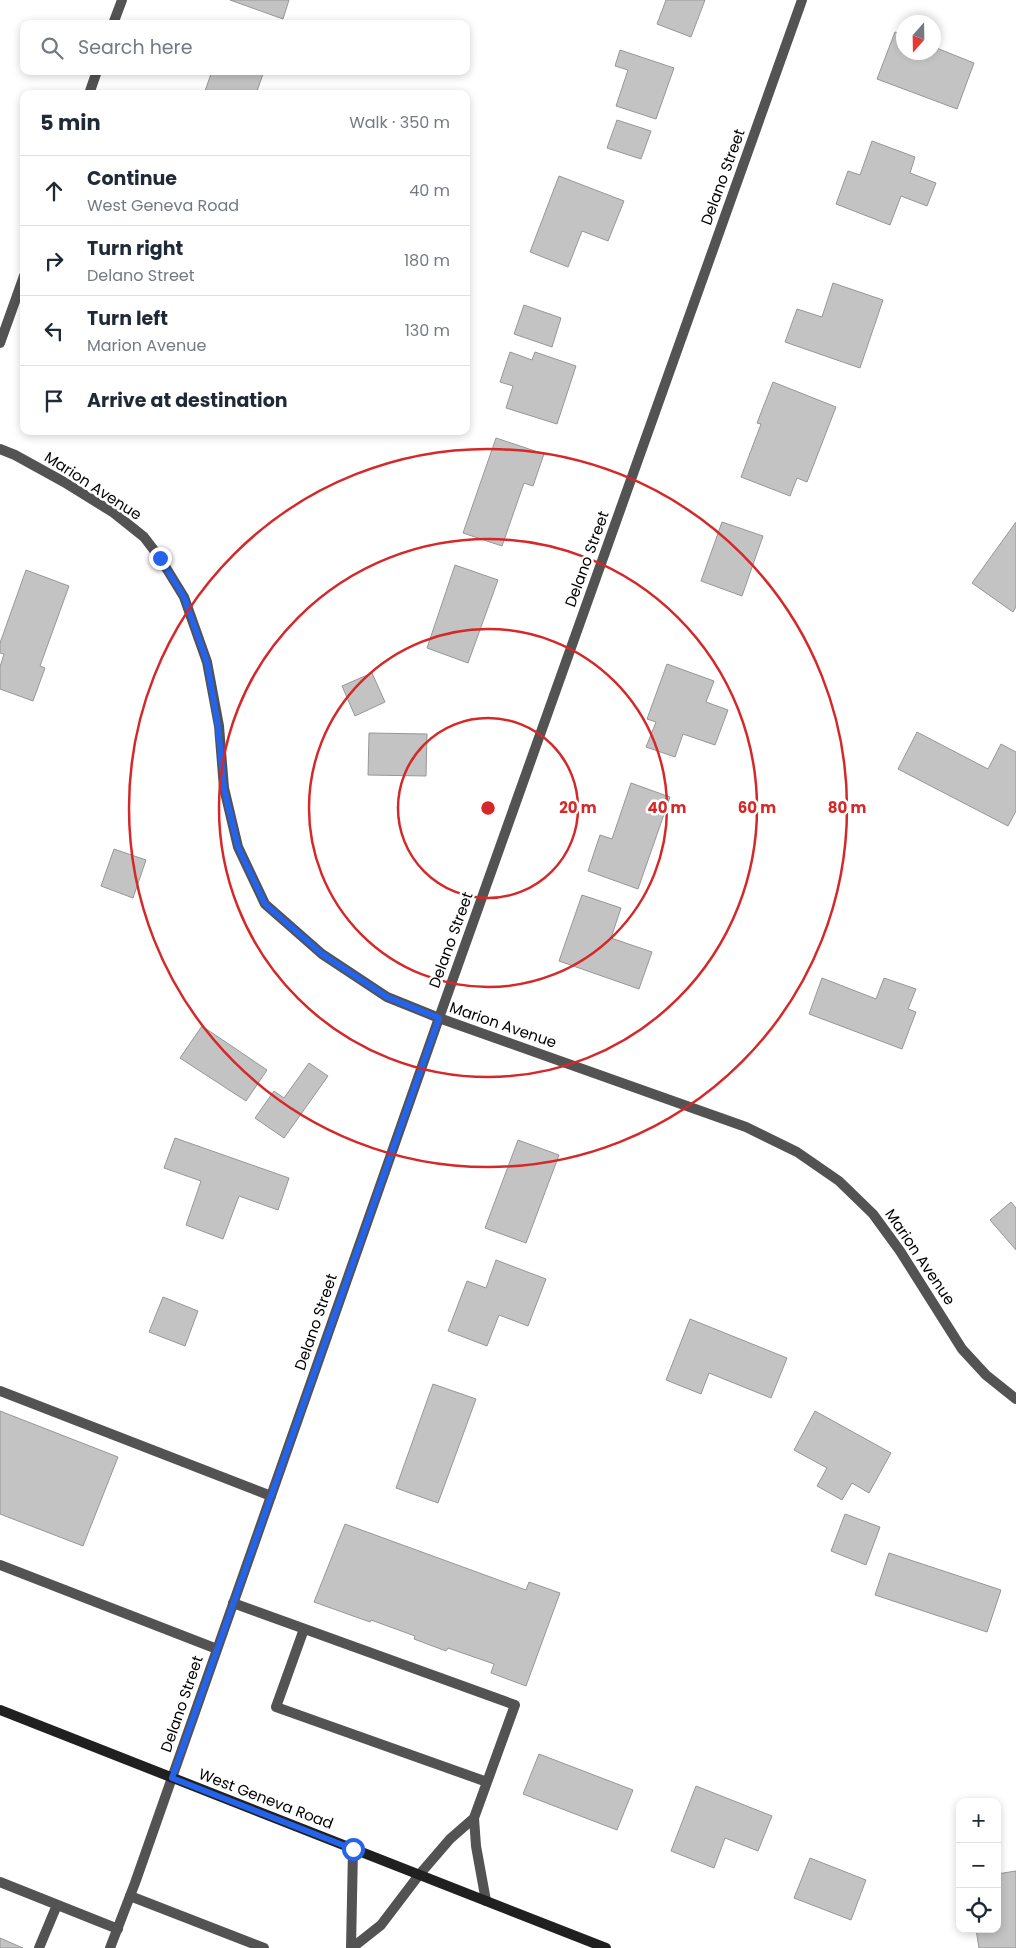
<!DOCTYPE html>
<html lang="en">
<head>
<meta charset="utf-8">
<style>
	:root { --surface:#fff; --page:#f6f6f7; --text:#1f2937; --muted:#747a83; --line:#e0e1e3 }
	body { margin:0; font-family:Poppins,sans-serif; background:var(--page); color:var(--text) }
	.controls { position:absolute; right:15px; bottom:15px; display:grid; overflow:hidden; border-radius:10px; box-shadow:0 2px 8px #0003 }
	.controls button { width:45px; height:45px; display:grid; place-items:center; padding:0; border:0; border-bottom:1px solid var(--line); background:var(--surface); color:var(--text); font:25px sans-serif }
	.compass { position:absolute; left:896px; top:15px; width:45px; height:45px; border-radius:50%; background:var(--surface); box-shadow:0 2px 8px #0003; rotate:200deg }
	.stop { position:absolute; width:15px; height:15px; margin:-11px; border:4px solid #2563eb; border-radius:50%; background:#fff }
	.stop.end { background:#2563eb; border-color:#fff; box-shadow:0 1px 5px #0008 }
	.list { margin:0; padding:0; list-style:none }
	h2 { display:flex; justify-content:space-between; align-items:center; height:65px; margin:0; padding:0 20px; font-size:21px }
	h2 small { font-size:16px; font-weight:400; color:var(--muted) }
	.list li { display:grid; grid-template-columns:32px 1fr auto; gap:15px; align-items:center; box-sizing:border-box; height:70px; padding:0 20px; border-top:1px solid var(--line) }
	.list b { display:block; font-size:19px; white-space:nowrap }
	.list p { margin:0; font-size:16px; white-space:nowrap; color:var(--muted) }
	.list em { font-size:16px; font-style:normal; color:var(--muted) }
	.icon { flex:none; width:28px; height:28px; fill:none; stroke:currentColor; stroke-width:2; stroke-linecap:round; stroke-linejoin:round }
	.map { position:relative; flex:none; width:1016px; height:1948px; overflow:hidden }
	.search { position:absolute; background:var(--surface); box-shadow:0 2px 8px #0003; left:20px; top:20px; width:450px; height:55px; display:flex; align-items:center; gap:12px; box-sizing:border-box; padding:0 18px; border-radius:10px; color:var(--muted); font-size:19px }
	.panel { position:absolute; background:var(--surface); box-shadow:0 2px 8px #0003; left:20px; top:90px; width:450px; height:345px; border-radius:10px }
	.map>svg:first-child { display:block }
</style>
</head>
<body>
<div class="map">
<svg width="1016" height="1948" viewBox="0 0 1016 1948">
	<rect width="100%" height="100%" fill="#fff"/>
	<path fill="#c3c3c3" stroke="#979797" d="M 230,0 L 289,0 L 283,19 Z
		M 666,0 L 705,0 L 691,37 L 657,24 Z
		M 895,32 L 904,36 L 904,52 L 934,52 L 934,47 L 974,63 L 957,109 L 877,79 Z
		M 620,50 L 674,68 L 656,119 L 616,106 L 628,70 L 615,66 Z
		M 212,71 L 264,71 L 256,94 L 204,94 Z
		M 617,120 L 651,131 L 641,159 L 607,148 Z
		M 872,141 L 915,157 L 910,173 L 936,183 L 927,206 L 901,196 L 890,225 L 836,204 L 848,171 L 860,175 Z
		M 559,176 L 624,201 L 608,241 L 582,231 L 568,267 L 530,252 Z
		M 833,283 L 883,300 L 860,368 L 785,342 L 797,309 L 822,317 Z
		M 524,305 L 561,318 L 552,347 L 514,334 Z
		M 510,352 L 532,360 L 535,352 L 576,366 L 557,424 L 506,408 L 513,386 L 500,382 Z
		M 773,382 L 836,407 L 807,482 L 797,478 L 790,496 L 741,477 L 761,424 L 757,423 Z
		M 496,438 L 544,454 L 533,486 L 524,483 L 502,546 L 463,533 Z
		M 722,522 L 763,536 L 742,596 L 701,581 Z
		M 1016,522 L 1016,607 L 1013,612 L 972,583 Z
		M 455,565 L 498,580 L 468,663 L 427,648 Z
		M 26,570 L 69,586 L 40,666 L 45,668 L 33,701 L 0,689 L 0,667 L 4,654 L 0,653 L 0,643 Z
		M 667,664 L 714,681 L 706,702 L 728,710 L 715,745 L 683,734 L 675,757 L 646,747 L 656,722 L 647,719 Z
		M 372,673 L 385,702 L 355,716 L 342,686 Z
		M 917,732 L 988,769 L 1001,744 L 1016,752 L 1016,811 L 1008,826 L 898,769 Z
		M 369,733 L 427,734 L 426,776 L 368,775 Z
		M 631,783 L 670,797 L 638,889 L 588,871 L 600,835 L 612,839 Z
		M 114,849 L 146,860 L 133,898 L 101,886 Z
		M 582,895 L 621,908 L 611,938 L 652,952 L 639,989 L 559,961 Z
		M 822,978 L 876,999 L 884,978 L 916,989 L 908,1009 L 916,1012 L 902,1049 L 809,1014 Z
		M 202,1026 L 267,1070 L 246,1101 L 180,1058 Z
		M 309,1063 L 328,1076 L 284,1138 L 255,1118 L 274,1091 L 284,1098 Z
		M 175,1138 L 289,1178 L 278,1210 L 239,1196 L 223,1239 L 186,1225 L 201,1181 L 164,1168 Z
		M 518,1140 L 559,1155 L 526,1243 L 485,1228 Z
		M 1011,1202 L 1016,1208 L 1016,1250 L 990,1220 Z
		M 496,1260 L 546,1279 L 528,1326 L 499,1315 L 487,1346 L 448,1331 L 467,1281 L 486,1288 Z
		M 163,1297 L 198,1311 L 185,1346 L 149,1332 Z
		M 690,1319 L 787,1358 L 771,1398 L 709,1373 L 701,1394 L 666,1380 Z
		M 433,1384 L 476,1399 L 438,1503 L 396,1488 Z
		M 0,1411 L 118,1457 L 83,1546 L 0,1514 Z
		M 815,1411 L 891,1453 L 869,1493 L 852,1483 L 842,1500 L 817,1486 L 827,1468 L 794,1450 Z
		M 845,1514 L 880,1527 L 866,1565 L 831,1551 Z
		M 345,1524 L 526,1590 L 529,1582 L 560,1593 L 526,1686 L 491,1673 L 494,1664 L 448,1648 L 446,1651 L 414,1639 L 415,1636 L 371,1620 L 370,1622 L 314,1602 Z
		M 889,1553 L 1001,1590 L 987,1632 L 875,1595 Z
		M 539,1754 L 633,1790 L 617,1830 L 523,1794 Z
		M 696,1786 L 772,1816 L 758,1851 L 725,1838 L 714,1868 L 671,1851 Z
		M 810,1858 L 866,1880 L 851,1920 L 794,1898 Z
		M 1016,1871 L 1016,1948 L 979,1948 L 976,1929 L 997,1929 L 997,1874 Z
		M 0,1938 L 23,1948 L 0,1948 Z"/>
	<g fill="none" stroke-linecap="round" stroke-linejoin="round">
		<path stroke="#535353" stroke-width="10" d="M 0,1391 L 271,1496
			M 0,1565 L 217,1649
			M 233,1603 L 515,1705 L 474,1818 L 476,1846 L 486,1901
			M 304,1629 L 276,1707 L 487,1782
			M 0,1882 L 118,1929
			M 130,1896 L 264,1948
			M 39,1948 L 57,1905
			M 351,1948 L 353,1849
			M 352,1948 L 381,1925 L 419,1875 L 450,1839 L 474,1818"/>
		<path stroke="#535353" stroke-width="10" d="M 113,24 L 122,0
			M 89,94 L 97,71
			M 0,343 L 24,276
			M 0,449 L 15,455 L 64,482 L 114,513 L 144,537 L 160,558 L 184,597 L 207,662 L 219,726 L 224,788 L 238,847 L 265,904 L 322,954 L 387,997 L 439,1018 L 746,1127 L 797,1152 L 839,1181 L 873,1214 L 900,1251 L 962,1349 L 986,1375 L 1016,1399
			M 110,1948 L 135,1883 L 439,1018 L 802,0"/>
		<path stroke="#202020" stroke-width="10" d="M 0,1710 L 606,1948"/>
	</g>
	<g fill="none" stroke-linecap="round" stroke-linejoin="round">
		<path stroke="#2563eb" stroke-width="6" d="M 160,558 L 184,597 L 207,662 L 218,726 L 224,788 L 238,847 L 265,904 L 322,954 L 387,997 L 439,1018 L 172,1778 L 353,1849"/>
	</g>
	<g fill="none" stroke="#d62828" stroke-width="2.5">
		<circle cx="488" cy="808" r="90"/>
		<circle cx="488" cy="808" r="179"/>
		<circle cx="488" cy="808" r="269"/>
		<circle cx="488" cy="808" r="359"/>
	</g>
	<g text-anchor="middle" stroke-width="5" stroke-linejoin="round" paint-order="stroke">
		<g font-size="15" fill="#000" stroke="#fff">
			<text transform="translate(723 177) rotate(-70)" y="5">Delano Street</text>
			<text transform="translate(93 486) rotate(33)" y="5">Marion Avenue</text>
			<text transform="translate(587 559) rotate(-70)" y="5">Delano Street</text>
			<text transform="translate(451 940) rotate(-70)" y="5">Delano Street</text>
			<text transform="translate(503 1025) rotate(19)" y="5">Marion Avenue</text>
			<text transform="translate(920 1257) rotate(56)" y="5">Marion Avenue</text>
			<text transform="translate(316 1322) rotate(-71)" y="5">Delano Street</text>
			<text transform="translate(182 1704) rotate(-71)" y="5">Delano Street</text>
			<text transform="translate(266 1799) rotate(21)" y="5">West Geneva Road</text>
		</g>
	</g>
	<circle cx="488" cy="808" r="8" fill="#d62828" stroke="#fff" stroke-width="2.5"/>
	<g font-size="15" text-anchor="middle" font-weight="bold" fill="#d62828" stroke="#fff" stroke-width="5" stroke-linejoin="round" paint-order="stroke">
		<text x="578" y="813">20 m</text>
		<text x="667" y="813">40 m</text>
		<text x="757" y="813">60 m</text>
		<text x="847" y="813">80 m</text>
	</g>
</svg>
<div class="controls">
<button>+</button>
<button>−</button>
<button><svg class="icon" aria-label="locate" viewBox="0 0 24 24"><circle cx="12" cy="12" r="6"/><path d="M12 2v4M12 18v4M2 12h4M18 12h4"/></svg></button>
</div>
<svg class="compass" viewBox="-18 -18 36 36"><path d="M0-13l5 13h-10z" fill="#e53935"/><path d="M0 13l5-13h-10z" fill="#747a83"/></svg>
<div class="stop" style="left:353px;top:1849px"></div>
<div class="stop end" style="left:160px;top:558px"></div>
<div class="search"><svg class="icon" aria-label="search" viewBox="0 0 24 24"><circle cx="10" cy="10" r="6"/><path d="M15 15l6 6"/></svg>Search here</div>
<section class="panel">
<h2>5 min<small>Walk · 350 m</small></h2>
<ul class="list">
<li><svg class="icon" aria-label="ahead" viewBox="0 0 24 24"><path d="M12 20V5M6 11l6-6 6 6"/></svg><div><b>Continue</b><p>West Geneva Road</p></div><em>40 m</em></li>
<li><svg class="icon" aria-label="right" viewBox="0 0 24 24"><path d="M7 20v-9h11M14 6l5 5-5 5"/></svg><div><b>Turn right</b><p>Delano Street</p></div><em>180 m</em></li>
<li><svg class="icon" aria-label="left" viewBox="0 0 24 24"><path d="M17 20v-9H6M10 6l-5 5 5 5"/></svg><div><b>Turn left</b><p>Marion Avenue</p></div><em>130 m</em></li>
<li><svg class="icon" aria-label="arrive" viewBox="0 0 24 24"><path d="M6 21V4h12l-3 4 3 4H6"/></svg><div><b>Arrive at destination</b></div></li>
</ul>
</section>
</div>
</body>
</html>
